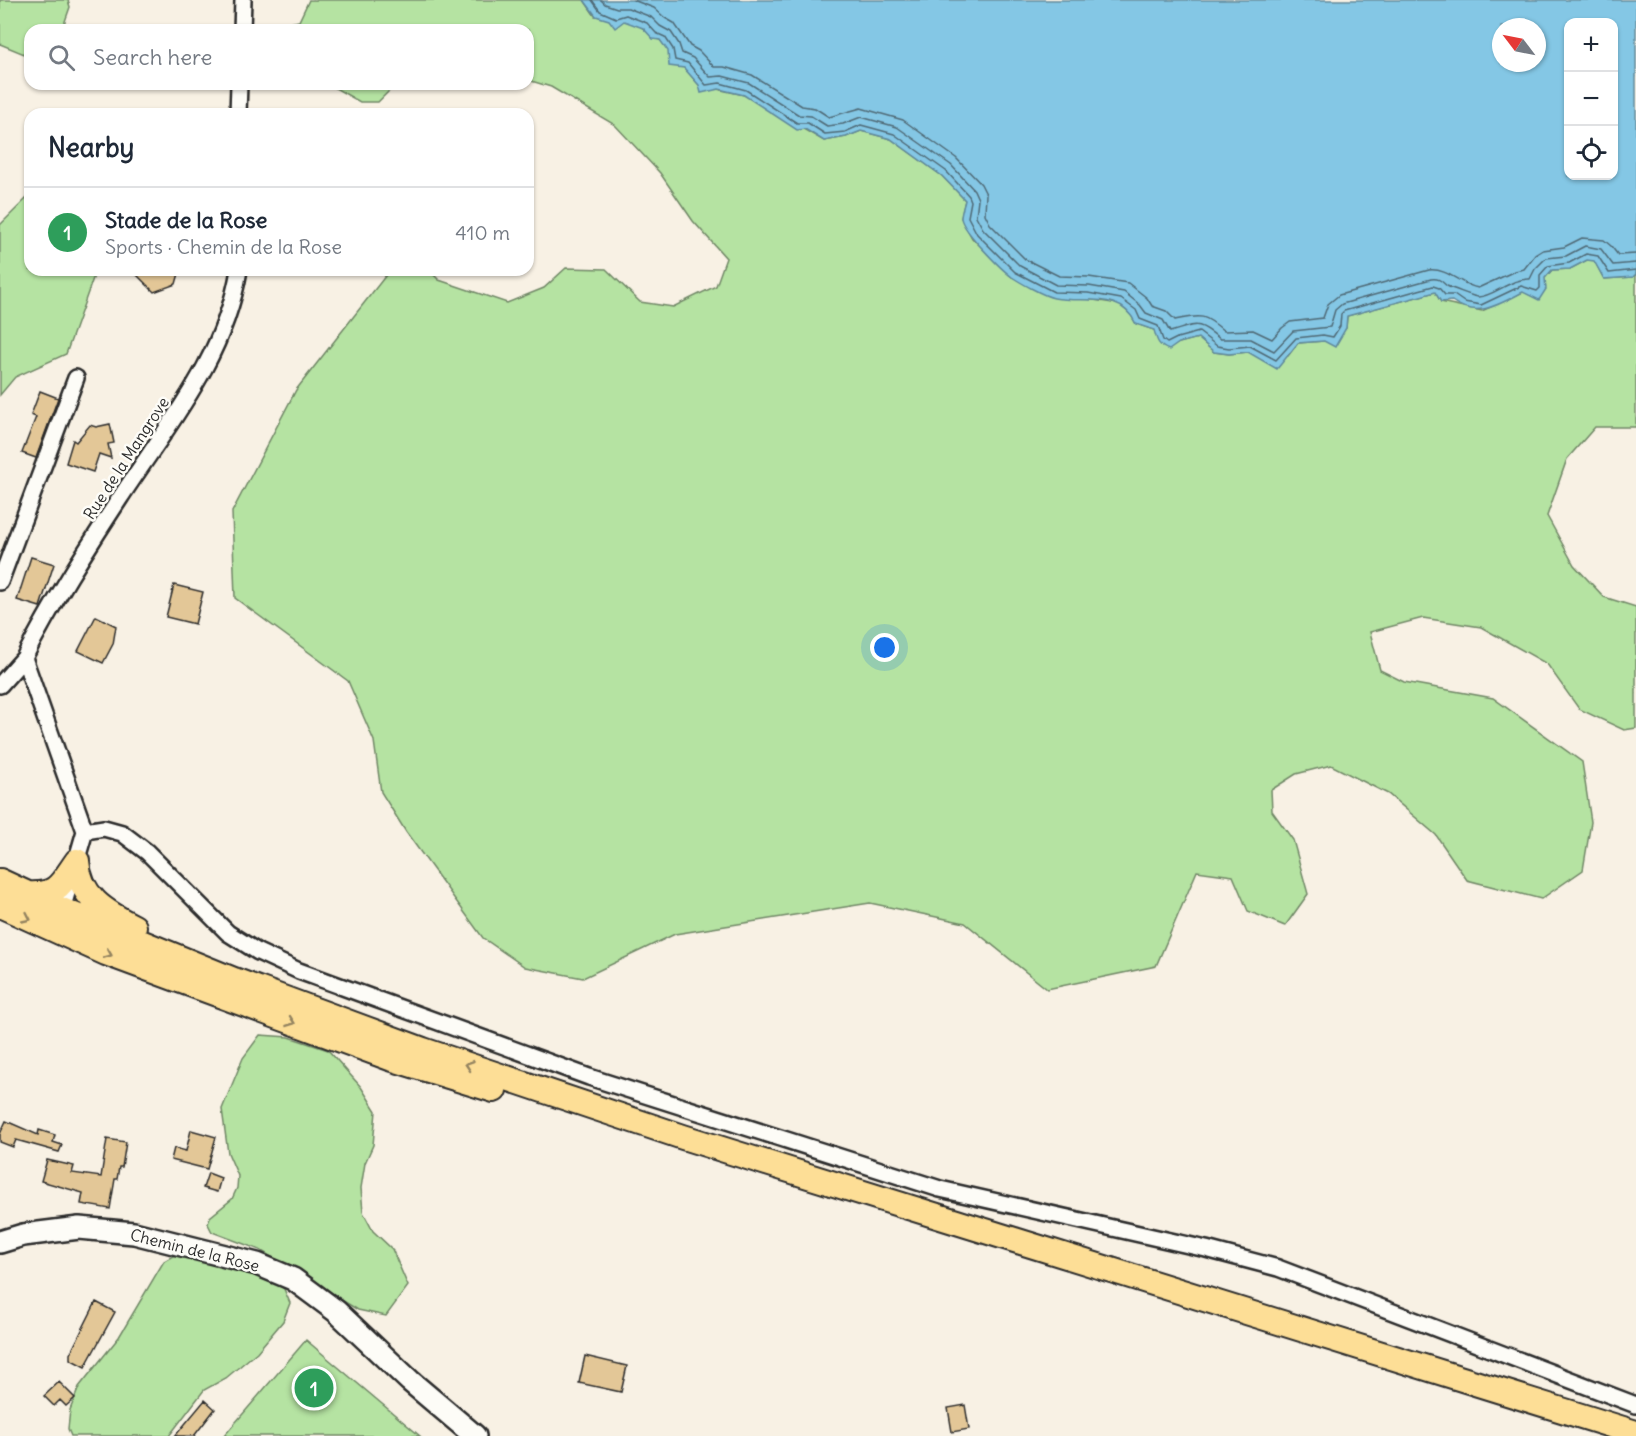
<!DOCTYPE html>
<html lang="en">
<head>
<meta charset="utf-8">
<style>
	:root { --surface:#fff; --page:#f6f6f7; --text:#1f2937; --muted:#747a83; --line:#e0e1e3; --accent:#111827 }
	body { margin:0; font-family:Delius,sans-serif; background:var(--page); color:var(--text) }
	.controls { position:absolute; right:18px; top:18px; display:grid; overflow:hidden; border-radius:12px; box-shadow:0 2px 4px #0004 }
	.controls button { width:54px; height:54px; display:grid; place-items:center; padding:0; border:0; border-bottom:2px solid var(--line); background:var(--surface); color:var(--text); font:30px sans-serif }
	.compass { position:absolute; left:1492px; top:18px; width:54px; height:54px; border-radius:50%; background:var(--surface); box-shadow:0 2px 4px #0004; rotate:302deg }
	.you { position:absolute; left:885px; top:648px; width:21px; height:21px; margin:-15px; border:4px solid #fff; border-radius:50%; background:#1a73e8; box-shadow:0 0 0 9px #1a73e833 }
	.badge { display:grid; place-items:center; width:39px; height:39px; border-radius:50%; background:var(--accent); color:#fff; font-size:20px; font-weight:700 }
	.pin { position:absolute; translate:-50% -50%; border:3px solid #fff; box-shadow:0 2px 6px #0006 }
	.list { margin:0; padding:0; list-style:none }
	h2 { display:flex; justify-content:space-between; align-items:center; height:78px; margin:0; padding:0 24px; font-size:26px }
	h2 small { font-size:20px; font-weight:400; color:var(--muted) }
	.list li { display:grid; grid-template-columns:39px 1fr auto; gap:18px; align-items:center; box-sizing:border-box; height:90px; padding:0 24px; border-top:2px solid var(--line) }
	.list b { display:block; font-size:22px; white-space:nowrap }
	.list p { margin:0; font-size:20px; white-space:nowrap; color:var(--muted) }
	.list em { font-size:20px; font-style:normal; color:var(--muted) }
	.icon { flex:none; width:33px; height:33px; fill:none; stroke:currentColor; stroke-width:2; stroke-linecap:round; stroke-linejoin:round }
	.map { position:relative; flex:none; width:1636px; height:1436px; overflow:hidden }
	.search { position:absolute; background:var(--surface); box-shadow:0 2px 4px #0004; left:24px; top:24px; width:510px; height:66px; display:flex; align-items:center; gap:15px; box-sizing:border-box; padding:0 21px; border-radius:18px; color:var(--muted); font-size:22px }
	.panel { position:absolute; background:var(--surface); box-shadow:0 2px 4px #0004; left:24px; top:108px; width:510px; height:168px; border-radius:18px }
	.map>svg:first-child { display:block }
</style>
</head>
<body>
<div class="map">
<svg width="1636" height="1436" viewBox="0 0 1636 1436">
	<rect width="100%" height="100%" fill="#f8f1e4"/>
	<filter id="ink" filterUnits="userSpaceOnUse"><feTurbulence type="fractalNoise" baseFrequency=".0167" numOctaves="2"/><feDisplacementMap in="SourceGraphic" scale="12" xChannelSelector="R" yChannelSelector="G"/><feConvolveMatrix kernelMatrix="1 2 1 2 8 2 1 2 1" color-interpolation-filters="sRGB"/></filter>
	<g filter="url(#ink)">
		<path fill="#b5e3a2" stroke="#708766" stroke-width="1.5" d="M 0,0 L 68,0 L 70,7 L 62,30 L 30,30 L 29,56 L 0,44 Z
			M 309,0 L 584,0 L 595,16 C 611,18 631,19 644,29 C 650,34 651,38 660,40 L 699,85 L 744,95 L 824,141 L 846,137 L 861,131 L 891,139 L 942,176 L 965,200 L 961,218 L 972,238 L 1012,277 L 1087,299 L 1119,304 L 1131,315 L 1136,324 L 1154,330 L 1179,343 L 1198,338 L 1214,352 L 1229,354 L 1248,352 L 1288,356 L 1298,343 L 1324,341 L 1346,328 L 1347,316 L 1435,292 L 1441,302 L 1482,311 L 1523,292 L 1545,278 L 1552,270 L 1570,269 L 1587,260 L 1594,260 L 1604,279 L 1633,277 L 1636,274 L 1636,427 L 1595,427 L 1567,459 L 1547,516 L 1574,565 L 1604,597 L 1636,607 L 1636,728 L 1624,730 L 1579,709 L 1547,664 L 1481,627 L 1423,618 L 1370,632 L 1380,670 L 1404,682 L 1493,698 L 1582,762 L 1591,822 L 1583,870 L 1541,899 L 1467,880 L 1436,835 L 1388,794 L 1331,765 L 1296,774 L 1271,790 L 1272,811 L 1293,840 L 1308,894 L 1285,926 L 1248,911 L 1233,876 L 1197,871 L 1156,966 L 1047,989 L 965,923 L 870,903 L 675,934 L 583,978 L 525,967 L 483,938 L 406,832 L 381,792 L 374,741 L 348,681 L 235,598 L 232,512 L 296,390 L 390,270 L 429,270 L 439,280 L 507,303 L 544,288 L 566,268 L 606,269 L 640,302 L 673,307 L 716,286 L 726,258 L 693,221 L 660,173 L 615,125 L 551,87 L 528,80 L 528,30 L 258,30 L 299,21 Z
			M 328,84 L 396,84 L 378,102 L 360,102 Z
			M 30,195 L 30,270 L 96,270 L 66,354 L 15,377 L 0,395 L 0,225 Z
			M 260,1035 L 289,1037 L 328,1050 L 361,1087 L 376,1111 L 373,1145 L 365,1163 L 361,1188 L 363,1212 L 373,1231 L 392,1249 L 408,1286 L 386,1316 L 358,1310 L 260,1250 L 212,1232 L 208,1224 L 210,1217 L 232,1199 L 237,1188 L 238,1176 L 228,1153 L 222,1109 L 243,1058 Z
			M 178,1253 L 267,1276 L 284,1289 L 290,1303 L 283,1321 L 257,1352 L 226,1378 L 204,1390 L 169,1436 L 71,1436 L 68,1429 L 70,1410 L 79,1387 L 119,1337 L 164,1261 Z
			M 306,1340 L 420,1436 L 224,1436 Z"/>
		<path fill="#84c7e5" stroke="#60899b" stroke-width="1.5" fill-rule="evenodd" d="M 584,0 L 1636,0 L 1636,274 L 1633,277 L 1604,279 L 1594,261 L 1587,260 L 1570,269 L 1552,270 L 1545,278 L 1546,289 L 1539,300 L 1523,292 C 1498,305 1477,319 1452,301 L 1441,302 L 1435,292 L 1347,316 L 1346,328 L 1335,347 L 1324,341 L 1298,343 L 1277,369 L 1248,352 L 1229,354 L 1214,352 L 1198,338 L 1179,343 L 1169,350 C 1158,346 1157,341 1154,330 L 1136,324 C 1121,290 1083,304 1054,298 C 1044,296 1021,283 1012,277 C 1001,269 963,231 961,218 C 961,213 964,205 965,200 L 942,176 L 891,139 L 861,131 L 846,137 L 824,141 L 805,129 L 797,130 L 744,95 L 719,89 L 701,93 L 699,85 L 684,68 L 669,66 L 668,51 L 660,40 L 653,39 L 643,28 L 624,21 L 615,28 L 609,20 L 596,16 ZM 1568,22 L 1614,22 L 1614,176 L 1568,176 ZM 1501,27 L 1537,27 L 1537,63 L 1501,63 Z"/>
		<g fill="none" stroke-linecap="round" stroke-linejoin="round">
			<path stroke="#4f6975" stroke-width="1.5" d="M 592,0 L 600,11 L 616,18 L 626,15 L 647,23 L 656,33 L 665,37 L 673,49 L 675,60 L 688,63 L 706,85 L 720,83 L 746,90 L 797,123 L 808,123 L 825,134 L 845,132 L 861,125 L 894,134 L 946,171 L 969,196 L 971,201 L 968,217 L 977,234 L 1015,272 L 1054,292 L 1088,293 L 1121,299 L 1136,310 L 1140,319 L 1158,326 L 1163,340 L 1167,343 L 1177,338 L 1199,332 L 1217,346 L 1229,348 L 1250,346 L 1276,360 L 1296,338 L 1323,335 L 1333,337 L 1340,326 L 1341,314 L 1344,311 L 1433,286 L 1439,288 L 1445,295 L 1454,295 L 1464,302 L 1481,305 L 1521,286 L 1537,291 L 1540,288 L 1540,275 L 1548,266 L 1569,263 L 1586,254 L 1598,256 L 1609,273 L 1636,270
				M 601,0 L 605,4 L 617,8 L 628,8 L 651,17 L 660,26 L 671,32 L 679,44 L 682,53 L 693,58 L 710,77 L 722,76 L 749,83 L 799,115 L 811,116 L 827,126 L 843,124 L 861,117 L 897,127 L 951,165 L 974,190 L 978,199 L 976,216 L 983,229 L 1020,266 L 1056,285 L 1089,286 L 1124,292 L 1140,305 L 1146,313 L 1163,320 L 1170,332 C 1198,324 1197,320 1220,339 L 1251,339 L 1274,351 L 1293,331 L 1330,327 L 1335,310 L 1342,304 L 1431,279 C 1440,278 1441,281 1447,286 C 1449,287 1474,297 1478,297 C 1494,297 1510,278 1530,279 L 1535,269 L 1546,258 L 1566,256 L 1585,246 L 1601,249 L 1613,265 L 1636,263
				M 633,0 L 654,8 L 665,18 L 674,23 L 690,46 L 699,51 L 714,67 L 724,67 L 752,75 L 802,106 L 815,108 L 829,117 L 861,108 L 903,120 L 956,158 L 981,184 L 986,194 L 985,214 L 990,224 L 1025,259 L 1059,276 L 1089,277 L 1128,283 L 1147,298 L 1152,306 L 1166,311 L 1175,320 C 1201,315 1203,313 1224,331 L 1253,330 L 1272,339 L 1282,328 L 1290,322 L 1323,318 L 1328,304 L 1339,295 L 1429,270 C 1448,268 1460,285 1478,288 L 1515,271 L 1524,269 L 1535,255 L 1543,250 L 1564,247 L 1582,238 L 1604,240 L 1611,246 L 1618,255 L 1636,254"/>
		</g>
		<path fill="#e3c797" stroke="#2b2b2b" stroke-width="1.5" d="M 132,270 L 180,270 L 176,284 L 154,292 Z
			M 40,391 L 58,398 L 36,458 L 22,453 L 36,417 L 31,415 Z
			M 110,424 L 114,443 L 108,444 L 111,458 L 99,454 L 93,472 L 66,463 L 73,440 L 76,442 L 90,425 L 96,427 Z
			M 31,557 L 54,564 L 40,607 L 17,600 Z
			M 174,585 L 203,592 L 195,624 L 166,617 Z
			M 96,616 L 116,626 L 113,644 L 103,663 L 78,651 Z
			M 6,1121 L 38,1135 L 39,1130 L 55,1135 L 53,1142 L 62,1145 L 59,1152 L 16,1140 L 13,1147 L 0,1142 L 0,1134 Z
			M 191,1130 L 216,1137 L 207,1169 L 171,1160 L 174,1148 L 186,1151 Z
			M 107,1139 L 126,1142 L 122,1167 L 119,1167 L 117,1179 L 115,1179 L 110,1209 L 81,1204 L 83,1193 L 41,1181 L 47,1160 L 74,1166 L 72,1173 L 101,1177 Z
			M 208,1173 L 221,1178 L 217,1192 L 203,1188 Z
			M 96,1302 L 115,1312 L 85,1367 L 70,1359 L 70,1354 Z
			M 585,1356 L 627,1366 L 621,1392 L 579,1383 Z
			M 59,1382 L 75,1398 L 66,1406 L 60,1400 L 54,1406 L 44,1396 Z
			M 205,1400 L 215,1409 L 194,1436 L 175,1436 Z
			M 965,1405 L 969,1429 L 952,1432 L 948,1408 Z"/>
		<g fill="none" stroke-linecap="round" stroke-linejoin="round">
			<defs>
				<path id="minor" d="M 242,30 L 243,0
					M 238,114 L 239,84
					M 0,582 L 76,378
					M 0,685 L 24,658
					M 85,831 L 104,828 L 122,833 L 147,852 L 228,933 L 258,952 L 299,971 L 589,1077 L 940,1189 L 1206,1249 L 1278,1268 L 1636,1405
					M 60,917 L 85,831 L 24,658 C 52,603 86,550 120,498 C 168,424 224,360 239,270"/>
				<path id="secondary" d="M 0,1242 L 23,1235 L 79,1228 L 134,1233 L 257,1264 L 293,1279 L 336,1311 L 410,1381 L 475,1436"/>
				<path id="primary" d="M 77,861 C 79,897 105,912 134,927
					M 0,881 L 62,910 L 234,980 L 423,1050 L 683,1137 L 1636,1433
					M 26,894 C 58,896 60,885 77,861
					M 0,905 L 106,953 L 390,1058 L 494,1090"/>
			</defs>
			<use href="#minor" stroke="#2b2b2b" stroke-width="20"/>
			<use href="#secondary" stroke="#2b2b2b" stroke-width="26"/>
			<use href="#primary" stroke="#2b2b2b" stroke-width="28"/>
			<use href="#minor" stroke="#fdfcf7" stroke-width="15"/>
			<use href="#secondary" stroke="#fdfcf7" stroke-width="21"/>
			<use href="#primary" stroke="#fdde96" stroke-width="24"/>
		</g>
		<defs><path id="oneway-chevron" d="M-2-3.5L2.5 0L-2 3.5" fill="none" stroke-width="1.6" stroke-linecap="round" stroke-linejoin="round" transform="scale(1.5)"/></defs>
		<g stroke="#948460">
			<use href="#oneway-chevron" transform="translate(27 918) rotate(25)"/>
			<use href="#oneway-chevron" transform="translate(108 954) rotate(22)"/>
			<use href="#oneway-chevron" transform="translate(291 1022) rotate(20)"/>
			<use href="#oneway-chevron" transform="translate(469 1065) rotate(-161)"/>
		</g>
	</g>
	<g text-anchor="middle" stroke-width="5" stroke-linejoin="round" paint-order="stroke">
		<g font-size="16" fill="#2b2b2b" stroke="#fdfcf7">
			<text transform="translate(126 458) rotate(-57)" y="6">Rue de la Mangrove</text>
			<text transform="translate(195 1250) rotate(14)" y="6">Chemin de la Rose</text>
		</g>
	</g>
</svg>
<div class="controls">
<button>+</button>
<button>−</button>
<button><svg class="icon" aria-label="locate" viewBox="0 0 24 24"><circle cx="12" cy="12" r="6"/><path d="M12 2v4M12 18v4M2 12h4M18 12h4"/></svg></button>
</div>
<svg class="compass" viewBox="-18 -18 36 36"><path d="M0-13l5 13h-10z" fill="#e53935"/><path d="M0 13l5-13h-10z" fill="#747a83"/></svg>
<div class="you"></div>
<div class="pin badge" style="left:314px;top:1388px;background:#2e9e5b">1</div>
<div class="search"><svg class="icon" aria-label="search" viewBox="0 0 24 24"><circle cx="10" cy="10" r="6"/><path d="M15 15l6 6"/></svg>Search here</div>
<section class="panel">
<h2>Nearby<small></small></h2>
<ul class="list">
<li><span class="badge" style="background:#2e9e5b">1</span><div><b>Stade de la Rose</b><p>Sports · Chemin de la Rose</p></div><em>410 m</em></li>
</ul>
</section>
</div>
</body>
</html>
